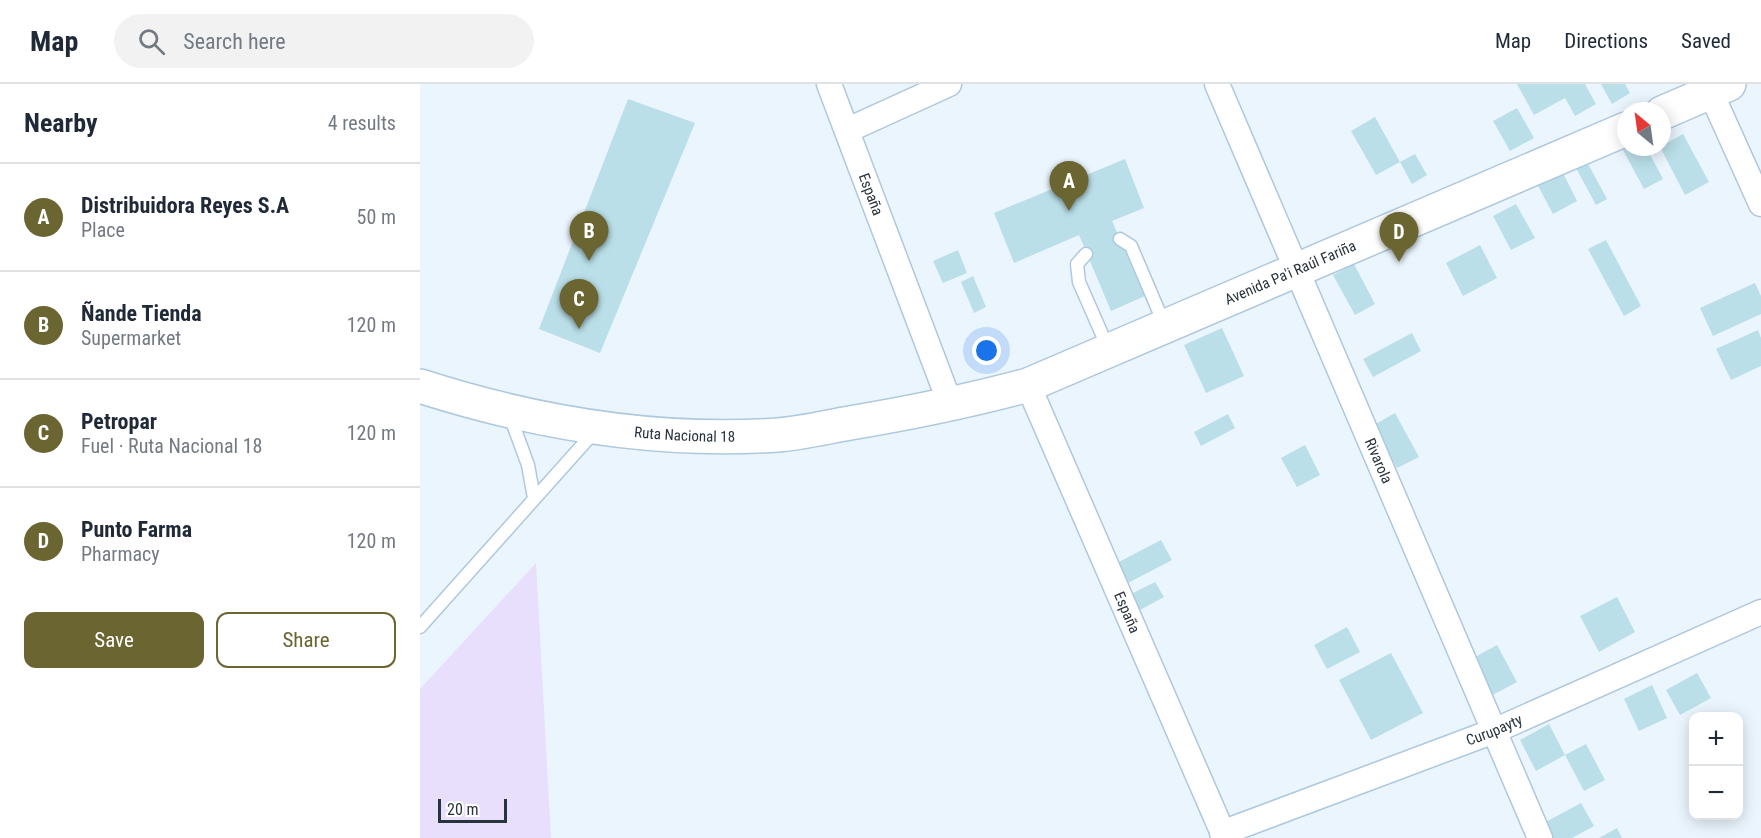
<!DOCTYPE html>
<html lang="en">
<head>
<meta charset="utf-8">
<style>
	:root { --surface:#fff; --page:#f2f2f3; --text:#1f2937; --muted:#747a83; --line:#e0e1e3; --accent:#6b6532 }
	body { margin:0; font-family:"Roboto Condensed",sans-serif; background:var(--page); color:var(--text) }
	.controls { position:absolute; right:18px; bottom:18px; display:grid; overflow:hidden; border-radius:12px; box-shadow:0 3px 15px #0003 }
	.controls button { width:54px; height:54px; display:grid; place-items:center; padding:0; border:0; border-bottom:2px solid var(--line); background:var(--surface); color:var(--text); font:30px sans-serif }
	.compass { position:absolute; left:1197px; top:18px; width:54px; height:54px; border-radius:50%; background:var(--surface); box-shadow:0 3px 15px #0003; rotate:331deg }
	.scale { position:absolute; left:18px; bottom:15px; width:69px; box-sizing:border-box; padding-left:6px; border:3px solid #29333b; border-top:0; font-size:16px; line-height:21px; white-space:nowrap; color:#29333b; -webkit-text-stroke:4px #fff; paint-order:stroke }
	.you { position:absolute; left:567px; top:267px; width:21px; height:21px; margin:-15px; border:4px solid #fff; border-radius:50%; background:#1a73e8; box-shadow:0 0 0 9px #1a73e833 }
	.badge { display:grid; place-items:center; width:39px; height:39px; border-radius:50%; background:var(--accent); color:#fff; font-size:20px; font-weight:700 }
	.pin { position:absolute; translate:-50% -50px; filter:drop-shadow(0 2px 3px #0008) }
	.pin::after { content:''; position:absolute; top:32px; width:21px; height:18px; background:inherit; clip-path:polygon(0 0,100% 0,50% 100%) }
	.list { margin:0; padding:0; list-style:none }
	h2 { display:flex; justify-content:space-between; align-items:center; height:78px; margin:0; padding:0 24px; font-size:26px }
	h2 small { font-size:20px; font-weight:400; color:var(--muted) }
	.list li { display:grid; grid-template-columns:39px 1fr auto; gap:18px; align-items:center; box-sizing:border-box; height:108px; padding:0 24px; border-top:2px solid var(--line) }
	.list b { display:block; font-size:22px; white-space:nowrap }
	.list p { margin:0; font-size:20px; white-space:nowrap; color:var(--muted) }
	.list em { font-size:20px; font-style:normal; color:var(--muted) }
	.actions { display:flex; gap:12px; padding:18px 24px }
	.actions a { flex:1; padding:14px 0; border:2px solid var(--accent); border-radius:12px; text-align:center; font-size:21px; color:var(--accent) }
	.actions .main { background:var(--accent); color:#fff }
	.icon { flex:none; width:33px; height:33px; fill:none; stroke:currentColor; stroke-width:2; stroke-linecap:round; stroke-linejoin:round }
	.map { position:relative; flex:none; width:1341px; height:754px; overflow:hidden }
	header { display:flex; align-items:center; gap:36px; box-sizing:border-box; height:84px; padding:0 30px; background:var(--surface); border-bottom:2px solid var(--line) }
	header strong { font-size:28px }
	nav { display:flex; gap:33px; margin-inline-start:auto; font-size:21px }
	.search { width:420px; height:54px; background:var(--page); display:flex; align-items:center; gap:15px; box-sizing:border-box; padding:0 21px; border-radius:33px; color:var(--muted); font-size:22px }
	main { display:flex }
	aside { flex:1; background:var(--surface) }
	.map>svg:first-child { display:block }
</style>
</head>
<body>
<header>
<strong>Map</strong>
<div class="search"><svg class="icon" aria-label="search" viewBox="0 0 24 24"><circle cx="10" cy="10" r="6"/><path d="M15 15l6 6"/></svg>Search here</div>
<nav><a>Map</a><a>Directions</a><a>Saved</a></nav>
</header>
<main>
<aside>
<h2>Nearby<small>4 results</small></h2>
<ul class="list">
<li><span class="badge">A</span><div><b>Distribuidora Reyes S.A</b><p>Place</p></div><em>50 m</em></li>
<li><span class="badge">B</span><div><b>Ñande Tienda</b><p>Supermarket</p></div><em>120 m</em></li>
<li><span class="badge">C</span><div><b>Petropar</b><p>Fuel · Ruta Nacional 18</p></div><em>120 m</em></li>
<li><span class="badge">D</span><div><b>Punto Farma</b><p>Pharmacy</p></div><em>120 m</em></li>
</ul>
<div class="actions"><a class="main">Save</a><a>Share</a></div>
</aside>
<div class="map">
<svg width="1341" height="754" viewBox="0 0 1341 754">
	<rect width="100%" height="100%" fill="#ebf5fe"/>
	<path fill="#e8dffc" d="M 116,479 L 131,754 L 0,754 L 0,605 Z"/>
	<path fill="#badfe8" d="M 1097,0 L 1165,0 L 1176,20 L 1155,32 L 1145,14 L 1114,31 Z
		M 1181,0 L 1205,0 L 1210,9 L 1192,20 Z
		M 208,15 L 275,39 L 180,269 L 119,245 Z
		M 1097,24 L 1114,54 L 1090,67 L 1073,37 Z
		M 955,33 L 980,78 L 956,91 L 931,47 Z
		M 1263,50 L 1289,98 L 1265,111 L 1240,63 Z
		M 1209,63 L 1226,63 L 1243,95 L 1224,105 L 1203,66 Z
		M 995,70 L 1007,91 L 992,100 L 980,78 Z
		M 705,75 L 724,124 L 692,137 L 725,212 L 691,227 L 659,151 L 594,179 L 574,129 Z
		M 1167,78 L 1187,115 L 1176,121 L 1156,84 Z
		M 1141,85 L 1157,117 L 1133,130 L 1116,98 Z
		M 1096,120 L 1115,154 L 1091,166 L 1073,132 Z
		M 1186,156 L 1221,222 L 1204,232 L 1168,165 Z
		M 1060,161 L 1077,194 L 1043,212 L 1026,179 Z
		M 538,166 L 547,189 L 523,199 L 513,177 Z
		M 934,180 L 955,220 L 935,231 L 913,191 Z
		M 553,192 L 566,223 L 554,229 L 541,198 Z
		M 1335,199 L 1341,212 L 1341,230 L 1293,252 L 1280,224 Z
		M 802,244 L 824,292 L 786,309 L 764,261 Z
		M 1338,246 L 1341,254 L 1341,282 L 1311,296 L 1296,265 Z
		M 992,249 L 1001,267 L 953,293 L 943,275 Z
		M 975,329 L 999,373 L 977,384 L 954,341 Z
		M 808,330 L 815,344 L 781,362 L 774,348 Z
		M 885,361 L 900,391 L 877,403 L 861,374 Z
		M 741,456 L 752,476 L 706,500 L 695,480 Z
		M 735,498 L 744,513 L 720,526 L 711,510 Z
		M 1197,513 L 1215,548 L 1179,568 L 1160,532 Z
		M 927,543 L 940,568 L 907,585 L 894,561 Z
		M 1077,561 L 1097,598 L 1065,615 L 1046,578 Z
		M 971,569 L 1003,629 L 951,656 L 919,596 Z
		M 1277,589 L 1291,614 L 1260,631 L 1246,606 Z
		M 1232,601 L 1247,634 L 1219,647 L 1204,615 Z
		M 1129,640 L 1145,671 L 1166,660 L 1185,696 L 1164,707 L 1145,671 L 1116,687 L 1100,656 Z
		M 1161,719 L 1174,742 L 1152,754 L 1129,754 L 1122,740 Z
		M 1197,744 L 1202,754 L 1179,754 Z"/>
	<g fill="none" stroke-linecap="round" stroke-linejoin="round">
		<defs>
			<path id="service" d="M 700,155 L 711,162 L 745,242
				M 666,170 L 657,180 L 659,198 L 688,264
				M 90,332 L 108,381 L 114,414
				M 0,543 L 175,347"/>
			<g id="minor">
				<path id="s1" d="M 409,0 L 531,322"/>
				<path id="s2" d="M 797,0 L 1120,754"/>
				<path d="M 1287,0 L 1341,120"/>
				<path d="M 428,46 L 529,0"/>
				<path id="s3" d="M 608,301 L 805,754"/>
				<path id="s4" d="M 802,749 L 1074,647 L 1341,528"/>
			</g>
			<g id="trunk">
				<path d="M 1242,29 L 1309,0"/>
				<path id="s5" d="M 0,302 C 115,339 238,359 358,351 C 382,349 407,343 430,339 C 490,329 549,317 608,301 L 1206,45"/>
			</g>
		</defs>
		<use href="#service" stroke="#aec8dd" stroke-width="15"/>
		<use href="#minor" stroke="#aec8dd" stroke-width="27"/>
		<use href="#trunk" stroke="#aec8dd" stroke-width="36"/>
		<use href="#service" stroke="#fff" stroke-width="12"/>
		<use href="#minor" stroke="#fff" stroke-width="24"/>
		<use href="#trunk" stroke="#fff" stroke-width="33"/>
	</g>
	<g text-anchor="middle" stroke-width="4.5" stroke-linejoin="round" paint-order="stroke">
		<g font-size="15" fill="#29333b" stroke="#fff">
			<text dy="5" stroke="none"><textPath href="#s1" startOffset="118">España</textPath></text>
			<text dy="5" stroke="none"><textPath href="#s5" startOffset="904">Avenida Pa'i Raúl Fariña</textPath></text>
			<text dy="5" stroke="none"><textPath href="#s5" startOffset="270">Ruta Nacional 18</textPath></text>
			<text dy="5" stroke="none"><textPath href="#s2" startOffset="410">Rivarola</textPath></text>
			<text dy="5" stroke="none"><textPath href="#s3" startOffset="248">España</textPath></text>
			<text dy="5" stroke="none"><textPath href="#s4" startOffset="291">Curupayty</textPath></text>
		</g>
	</g>
</svg>
<div class="controls">
<button>+</button>
<button>−</button>
</div>
<svg class="compass" viewBox="-18 -18 36 36"><path d="M0-13l5 13h-10z" fill="#e53935"/><path d="M0 13l5-13h-10z" fill="#747a83"/></svg>
<div class="scale">20 m</div>
<div class="you"></div>
<div class="pin badge" style="left:649px;top:127px">A</div>
<div class="pin badge" style="left:169px;top:177px">B</div>
<div class="pin badge" style="left:159px;top:245px">C</div>
<div class="pin badge" style="left:979px;top:178px">D</div>
</div>
</main>
</body>
</html>
